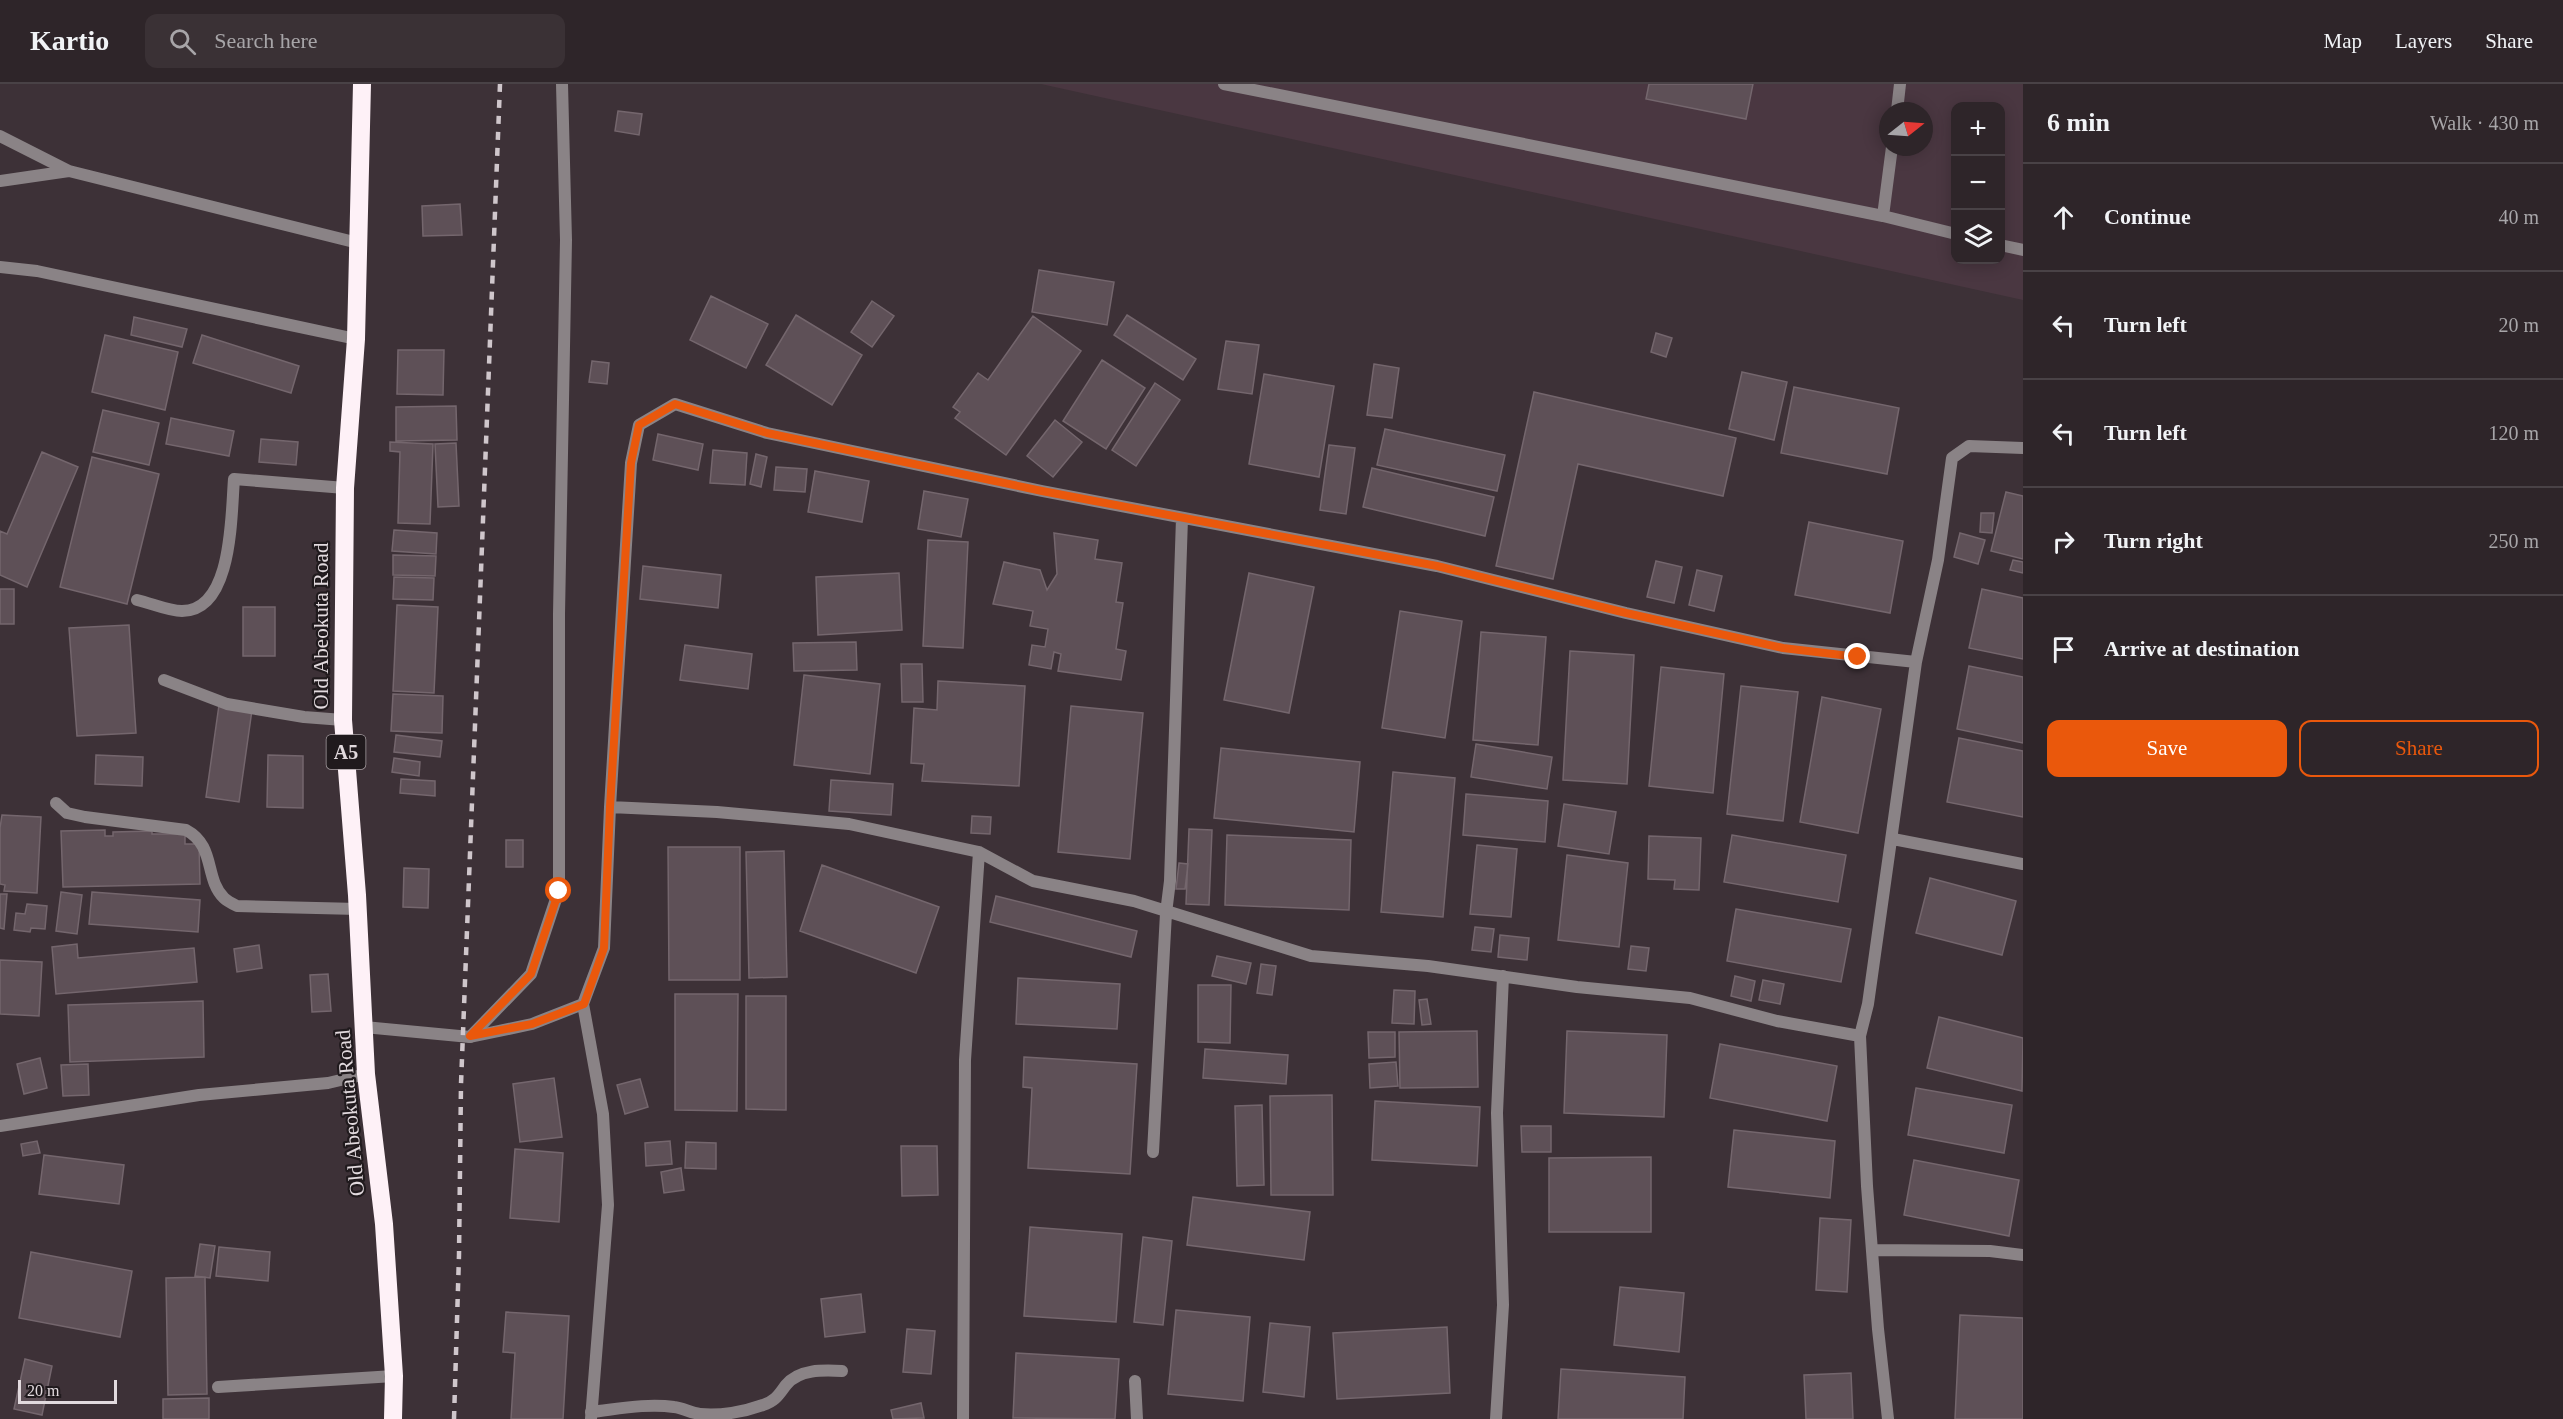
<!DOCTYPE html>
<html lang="en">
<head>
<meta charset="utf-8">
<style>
	:root { --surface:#2e2529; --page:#3a3135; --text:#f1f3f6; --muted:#a7a5a8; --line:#494246; --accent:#ea580c }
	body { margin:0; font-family:Georgia,serif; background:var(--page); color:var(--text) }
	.controls { position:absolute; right:18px; top:18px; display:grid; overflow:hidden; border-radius:12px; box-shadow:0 3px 15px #0003 }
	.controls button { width:54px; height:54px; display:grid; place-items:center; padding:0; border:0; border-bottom:2px solid var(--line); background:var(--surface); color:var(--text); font:30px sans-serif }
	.compass { position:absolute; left:1879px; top:18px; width:54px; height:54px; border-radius:50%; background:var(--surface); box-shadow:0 3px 15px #0003; rotate:73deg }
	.scale { position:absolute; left:18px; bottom:15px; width:99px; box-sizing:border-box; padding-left:6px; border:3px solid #e2dade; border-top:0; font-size:16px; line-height:21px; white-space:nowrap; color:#e2dade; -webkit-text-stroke:4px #201a1d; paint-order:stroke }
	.stop { position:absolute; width:18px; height:18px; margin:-14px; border:4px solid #ea580c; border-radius:50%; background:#fff }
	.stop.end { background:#ea580c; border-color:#fff; box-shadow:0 2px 6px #0008 }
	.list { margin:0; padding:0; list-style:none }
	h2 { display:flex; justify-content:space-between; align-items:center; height:78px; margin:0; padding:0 24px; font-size:26px }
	h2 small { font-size:20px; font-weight:400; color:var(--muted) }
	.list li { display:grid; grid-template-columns:39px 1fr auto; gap:18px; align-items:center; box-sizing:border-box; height:108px; padding:0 24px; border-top:2px solid var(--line) }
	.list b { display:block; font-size:22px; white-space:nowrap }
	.list em { font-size:20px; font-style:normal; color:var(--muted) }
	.actions { display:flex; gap:12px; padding:18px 24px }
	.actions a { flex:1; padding:14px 0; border:2px solid var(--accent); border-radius:12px; text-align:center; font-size:21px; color:var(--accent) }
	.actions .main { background:var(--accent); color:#fff }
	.icon { flex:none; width:33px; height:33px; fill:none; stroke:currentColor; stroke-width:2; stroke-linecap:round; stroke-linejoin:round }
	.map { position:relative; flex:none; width:2023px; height:1335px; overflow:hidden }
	header { display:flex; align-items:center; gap:36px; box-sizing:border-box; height:84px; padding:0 30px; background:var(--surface); border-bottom:2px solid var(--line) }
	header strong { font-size:28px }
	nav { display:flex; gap:33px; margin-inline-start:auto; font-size:21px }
	.search { width:420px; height:54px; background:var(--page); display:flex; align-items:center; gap:15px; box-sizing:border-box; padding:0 21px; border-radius:12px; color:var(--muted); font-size:22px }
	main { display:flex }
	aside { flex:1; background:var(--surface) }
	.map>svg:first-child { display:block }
</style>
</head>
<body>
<header>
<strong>Kartio</strong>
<div class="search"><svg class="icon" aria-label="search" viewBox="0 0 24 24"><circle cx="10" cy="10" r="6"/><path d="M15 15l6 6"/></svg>Search here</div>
<nav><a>Map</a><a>Layers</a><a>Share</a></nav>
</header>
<main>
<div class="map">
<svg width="2023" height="1335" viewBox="0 0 2023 1335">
	<rect width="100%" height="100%" fill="#3d3137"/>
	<path fill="#4a3741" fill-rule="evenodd" d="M 1041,0 L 2023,0 L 2023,216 ZM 1956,22 L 2000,22 L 2000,176 L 1956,176 ZM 1888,27 L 1924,27 L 1924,63 L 1888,63 Z"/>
	<path fill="#5e5057" stroke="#74666d" stroke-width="1.5" d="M 1649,0 L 1753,0 L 1746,35 L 1646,15 Z
		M 618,27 L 642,30 L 639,51 L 615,47 Z
		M 460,120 L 462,151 L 423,152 L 422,122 Z
		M 1039,186 L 1114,198 L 1107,241 L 1032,228 Z
		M 711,212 L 768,240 L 746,284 L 690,256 Z
		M 872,217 L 894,232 L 872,263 L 851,248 Z
		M 796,231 L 862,271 L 832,321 L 766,281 Z
		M 1127,231 L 1196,275 L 1183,296 L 1114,251 Z
		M 1033,232 L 1081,267 L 1006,371 L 955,334 L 960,328 L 953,323 L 978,289 L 988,296 Z
		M 134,233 L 187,245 L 182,263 L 131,251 Z
		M 1656,249 L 1672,254 L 1666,273 L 1651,268 Z
		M 105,251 L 178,268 L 165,326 L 92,308 Z
		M 202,251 L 299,282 L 291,309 L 193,279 Z
		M 1226,257 L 1259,261 L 1252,310 L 1218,305 Z
		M 398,266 L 444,266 L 443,311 L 397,310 Z
		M 1102,276 L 1145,304 L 1106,365 L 1063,337 Z
		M 592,277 L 609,279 L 607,300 L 589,298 Z
		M 1374,280 L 1399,284 L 1392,334 L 1367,331 Z
		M 1742,288 L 1787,298 L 1774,356 L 1729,345 Z
		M 1264,290 L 1334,302 L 1319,393 L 1249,380 Z
		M 1155,299 L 1180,316 L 1136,382 L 1112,366 Z
		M 1794,303 L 1899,324 L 1887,390 L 1781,369 Z
		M 1534,308 L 1736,354 L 1723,412 L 1578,380 L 1553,495 L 1496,482 Z
		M 456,322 L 457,356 L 396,357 L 396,323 Z
		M 103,326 L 159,339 L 149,381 L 93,368 Z
		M 171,334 L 234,347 L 229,372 L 166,360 Z
		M 1055,336 L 1082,358 L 1053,393 L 1027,372 Z
		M 1385,345 L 1505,371 L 1497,407 L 1377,381 Z
		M 658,350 L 703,360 L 698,386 L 653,376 Z
		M 261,355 L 298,358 L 296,381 L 259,378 Z
		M 390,358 L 433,360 L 430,440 L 398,439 L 400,368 L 390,367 Z
		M 456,359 L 459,422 L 438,423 L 435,360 Z
		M 1329,361 L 1355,364 L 1346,430 L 1320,426 Z
		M 713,366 L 747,369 L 745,401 L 710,399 Z
		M 42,368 L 78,383 L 27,503 L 0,491 L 0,447 L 7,450 Z
		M 756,370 L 767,373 L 761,403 L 750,400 Z
		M 92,373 L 159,390 L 127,520 L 60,503 Z
		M 776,383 L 807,385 L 805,408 L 774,406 Z
		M 1372,384 L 1494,413 L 1485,452 L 1363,423 Z
		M 815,387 L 869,397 L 862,438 L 808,428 Z
		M 924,407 L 968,415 L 961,453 L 918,445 Z
		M 2006,408 L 2023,412 L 2023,475 L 1991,467 Z
		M 1981,429 L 1994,429 L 1992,449 L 1980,448 Z
		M 1809,438 L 1903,457 L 1890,529 L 1795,511 Z
		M 394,446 L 437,449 L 436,470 L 392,467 Z
		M 1054,449 L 1098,456 L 1095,475 L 1122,479 L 1116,518 L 1123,519 L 1116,565 L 1126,567 L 1121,596 L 1058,587 L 1061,570 L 1054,568 L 1051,585 L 1029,581 L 1032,561 L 1045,563 L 1048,545 L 1030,542 L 1033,527 L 993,520 L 1004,478 L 1040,486 L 1047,506 L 1057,490 Z
		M 1960,449 L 1985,456 L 1978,480 L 1954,473 Z
		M 928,456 L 968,458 L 963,564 L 923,562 Z
		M 393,471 L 436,472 L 435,492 L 393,491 Z
		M 2013,476 L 2023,478 L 2023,489 L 2010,486 Z
		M 1656,477 L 1682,483 L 1674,519 L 1647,513 Z
		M 643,482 L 721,491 L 718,524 L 640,515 Z
		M 1697,486 L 1722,492 L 1714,527 L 1689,521 Z
		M 899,489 L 902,546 L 818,551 L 816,493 Z
		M 1249,489 L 1314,503 L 1289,629 L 1224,616 Z
		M 394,493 L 434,494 L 433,516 L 393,515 Z
		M 0,505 L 14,505 L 14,540 L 0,540 Z
		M 1982,505 L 2023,514 L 2023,575 L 1969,564 Z
		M 397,521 L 438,523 L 434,609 L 393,607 Z
		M 243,523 L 275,523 L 275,572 L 243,572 Z
		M 1400,527 L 1462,537 L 1445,654 L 1382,644 Z
		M 129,541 L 136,649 L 77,652 L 69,544 Z
		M 1481,548 L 1546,553 L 1538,661 L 1473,656 Z
		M 856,558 L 857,586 L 794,587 L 793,559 Z
		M 685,561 L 752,570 L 748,605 L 680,596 Z
		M 1570,567 L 1634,571 L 1627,700 L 1563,696 Z
		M 901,580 L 922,580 L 923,618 L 902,618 Z
		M 1969,582 L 2023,593 L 2023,659 L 1957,645 Z
		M 1661,583 L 1724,590 L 1713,709 L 1649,702 Z
		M 804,591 L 880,600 L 870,690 L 794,681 Z
		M 938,597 L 1025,602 L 1019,702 L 922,697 L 924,680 L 911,679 L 914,624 L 937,626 Z
		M 1741,602 L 1798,608 L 1783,737 L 1727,730 Z
		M 393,610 L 443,612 L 442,649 L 391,647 Z
		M 1822,613 L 1881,625 L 1858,749 L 1800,738 Z
		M 219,621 L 252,626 L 239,718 L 206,713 Z
		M 1071,622 L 1143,629 L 1130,775 L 1058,768 Z
		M 396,651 L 442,657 L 440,673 L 394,668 Z
		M 1959,654 L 2023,667 L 2023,733 L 1947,718 Z
		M 1476,660 L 1552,673 L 1547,705 L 1471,693 Z
		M 1221,664 L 1360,678 L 1354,748 L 1214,734 Z
		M 96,671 L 143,673 L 142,702 L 95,700 Z
		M 268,671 L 303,672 L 303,724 L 267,723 Z
		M 394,674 L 420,678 L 419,692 L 392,688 Z
		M 1393,688 L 1455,694 L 1443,833 L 1381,828 Z
		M 401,695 L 435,697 L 435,712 L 400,709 Z
		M 831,696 L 893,700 L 891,731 L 829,727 Z
		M 1466,710 L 1548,717 L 1545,758 L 1463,751 Z
		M 1564,720 L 1616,728 L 1609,770 L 1558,762 Z
		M 2,731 L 41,733 L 37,809 L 4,807 L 5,801 L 0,800 L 0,744 Z
		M 972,732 L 991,733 L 990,750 L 971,749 Z
		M 1189,745 L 1212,746 L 1209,821 L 1186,820 Z
		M 105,746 L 105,752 L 113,752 L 113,748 L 152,747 L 152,750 L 185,750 L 185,760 L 199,760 L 200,800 L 63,803 L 61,747 Z
		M 1227,751 L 1351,756 L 1349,826 L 1225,821 Z
		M 1732,751 L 1846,771 L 1838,818 L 1724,798 Z
		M 1649,752 L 1701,754 L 1699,806 L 1674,805 L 1675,796 L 1648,795 Z
		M 506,756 L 523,756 L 523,783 L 506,783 Z
		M 1477,761 L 1517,765 L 1511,833 L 1470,830 Z
		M 668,763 L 740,763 L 740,896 L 669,896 Z
		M 784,767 L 787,893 L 749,894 L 746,768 Z
		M 1567,771 L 1628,779 L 1619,863 L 1558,856 Z
		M 1179,779 L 1188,780 L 1185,805 L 1176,805 Z
		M 822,781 L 939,823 L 916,889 L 800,847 Z
		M 404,784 L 429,785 L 428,824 L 403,823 Z
		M 1930,794 L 2016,817 L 2002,871 L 1916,849 Z
		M 61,808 L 82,811 L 77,850 L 56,847 Z
		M 92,808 L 200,816 L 198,848 L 89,840 Z
		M 0,810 L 7,810 L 4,845 L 0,844 Z
		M 996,812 L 1137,847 L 1131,873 L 990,838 Z
		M 27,820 L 47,822 L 45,845 L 31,844 L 30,848 L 14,846 L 16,829 L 25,830 Z
		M 1736,825 L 1851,845 L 1841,898 L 1727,877 Z
		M 1475,843 L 1494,845 L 1491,868 L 1472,866 Z
		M 1500,851 L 1529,854 L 1527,876 L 1498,873 Z
		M 77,860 L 78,874 L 194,864 L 197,898 L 56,910 L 52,863 Z
		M 259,861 L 262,884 L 237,888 L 234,865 Z
		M 1631,862 L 1649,864 L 1646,887 L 1628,885 Z
		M 1217,872 L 1251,879 L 1246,900 L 1212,892 Z
		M 0,876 L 42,878 L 39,932 L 0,930 Z
		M 1261,880 L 1276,882 L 1272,911 L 1257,909 Z
		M 328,890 L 331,927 L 312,928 L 310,891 Z
		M 1735,892 L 1755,897 L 1751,917 L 1731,912 Z
		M 1018,894 L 1120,900 L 1117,945 L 1016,940 Z
		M 1763,896 L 1784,900 L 1780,920 L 1759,916 Z
		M 1198,901 L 1231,901 L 1230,959 L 1198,958 Z
		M 1394,906 L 1415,907 L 1414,940 L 1392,939 Z
		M 675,910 L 738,910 L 737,1027 L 675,1026 Z
		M 746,912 L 786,912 L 786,1026 L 746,1025 Z
		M 1427,915 L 1431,940 L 1422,941 L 1419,916 Z
		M 203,917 L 204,973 L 70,978 L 68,921 Z
		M 1939,933 L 2023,954 L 2022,1007 L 1927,984 Z
		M 1477,947 L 1478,1003 L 1400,1004 L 1399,948 Z
		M 1567,947 L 1667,951 L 1664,1033 L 1564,1029 Z
		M 1368,948 L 1395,948 L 1395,973 L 1369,974 Z
		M 1720,960 L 1837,982 L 1827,1037 L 1710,1014 Z
		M 1205,965 L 1288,971 L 1286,1000 L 1203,994 Z
		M 1024,973 L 1137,980 L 1130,1090 L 1028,1084 L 1032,1004 L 1023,1003 Z
		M 40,974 L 47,1004 L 24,1010 L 17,980 Z
		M 1396,978 L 1398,1002 L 1370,1004 L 1369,980 Z
		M 88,980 L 89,1011 L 63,1012 L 61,981 Z
		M 554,994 L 562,1053 L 520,1058 L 513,1000 Z
		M 640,995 L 648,1023 L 625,1030 L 617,1001 Z
		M 1916,1004 L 2012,1021 L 2004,1069 L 1908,1051 Z
		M 1332,1011 L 1333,1111 L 1271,1111 L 1270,1012 Z
		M 1375,1017 L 1480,1023 L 1477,1082 L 1372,1076 Z
		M 1262,1021 L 1264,1101 L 1237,1102 L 1235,1022 Z
		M 1521,1042 L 1551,1042 L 1551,1068 L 1522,1068 Z
		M 1734,1046 L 1835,1057 L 1830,1114 L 1728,1103 Z
		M 37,1057 L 40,1069 L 23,1072 L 21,1060 Z
		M 670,1057 L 672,1080 L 646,1082 L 645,1059 Z
		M 686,1058 L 716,1059 L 716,1085 L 685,1084 Z
		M 901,1062 L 937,1062 L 938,1111 L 902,1112 Z
		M 515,1065 L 563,1069 L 559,1138 L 510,1134 Z
		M 44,1071 L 124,1081 L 119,1120 L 39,1110 Z
		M 1651,1073 L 1651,1148 L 1549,1148 L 1549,1074 Z
		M 1914,1076 L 2019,1096 L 2009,1152 L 1904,1131 Z
		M 681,1084 L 684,1106 L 664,1109 L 661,1088 Z
		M 1193,1113 L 1310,1128 L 1304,1176 L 1187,1161 Z
		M 1820,1134 L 1851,1136 L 1847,1208 L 1816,1206 Z
		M 1030,1143 L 1122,1150 L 1116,1238 L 1024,1232 Z
		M 1143,1153 L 1172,1157 L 1163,1241 L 1134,1238 Z
		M 200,1160 L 215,1162 L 210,1194 L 195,1192 Z
		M 219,1163 L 270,1168 L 268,1197 L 216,1192 Z
		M 31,1168 L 132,1187 L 120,1253 L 19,1234 Z
		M 205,1193 L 207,1310 L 168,1311 L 166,1194 Z
		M 1620,1203 L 1684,1209 L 1679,1268 L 1614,1261 Z
		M 861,1210 L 865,1248 L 825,1253 L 821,1215 Z
		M 1176,1226 L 1250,1233 L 1243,1317 L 1168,1310 Z
		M 506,1228 L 569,1232 L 563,1335 L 511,1335 L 515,1269 L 503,1268 Z
		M 1960,1231 L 2023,1234 L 2023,1335 L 1955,1335 Z
		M 1270,1239 L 1310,1243 L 1304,1313 L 1263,1308 Z
		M 1447,1243 L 1450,1309 L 1337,1315 L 1333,1249 Z
		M 907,1245 L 935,1247 L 931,1290 L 903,1288 Z
		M 1016,1269 L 1119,1275 L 1115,1335 L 1013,1334 Z
		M 25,1275 L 52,1282 L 42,1331 L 14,1325 Z
		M 1561,1285 L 1685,1293 L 1683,1335 L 1558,1335 Z
		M 1851,1289 L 1853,1335 L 1806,1335 L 1804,1291 Z
		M 209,1314 L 209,1335 L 163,1335 L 163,1315 Z
		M 921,1319 L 924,1334 L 893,1335 L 891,1326 Z"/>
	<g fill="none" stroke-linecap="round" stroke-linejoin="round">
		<path stroke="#8a8386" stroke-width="12" d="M 1224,0 L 1883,132 L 1956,150
			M 1897,27 L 1900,0
			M 1883,132 L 1892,63
			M 2000,161 L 2023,166
			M 137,516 C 151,519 168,527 182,527 C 233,527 231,431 234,395 L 345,404
			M 164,596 L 227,620 L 304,633 L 343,636
			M 56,719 L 67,729 L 85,733 L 186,746 C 216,762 204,794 224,814 C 227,817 233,820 237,822 L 358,825
			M 470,953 L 531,890 L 559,806 L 559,530 L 566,156 L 562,0
			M 218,1303 L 394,1292
			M 591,1328 C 618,1325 647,1319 674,1323 C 683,1324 691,1329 700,1330 C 720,1332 744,1328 763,1321 C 776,1317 779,1310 786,1301 C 799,1285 823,1286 842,1287"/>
		<path stroke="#8a8386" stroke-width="12" d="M 0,52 L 69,87 L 358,159
			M 0,97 L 69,87
			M 0,183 L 37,187 L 356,255
			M 610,723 L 717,728 L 849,740 L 979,768 L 1033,797 L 1134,817 L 1311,872 L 1428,882 L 1577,903 L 1690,914 L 1777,937 L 1860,952
			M 1893,755 L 2023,780
			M 364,943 L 470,953 L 532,940 L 583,920
			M 0,1042 L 199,1011 L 328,999 L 366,990
			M 1153,1068 L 1166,829 L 1170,797 L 1182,434
			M 1872,1166 L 1990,1167 L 2023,1171
			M 1135,1297 L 1137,1335
			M 591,1335 L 608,1121 L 603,1030 L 583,920 L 604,864 L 610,723 L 631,379 L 639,341 L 675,320 L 767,349 L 1042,407 L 1437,482 L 1626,529 L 1783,564 L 1916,578
			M 963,1335 L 965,976 L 979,768
			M 1496,1335 L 1503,1221 L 1497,1029 L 1503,892
			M 1888,1335 L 1878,1245 L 1867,1102 L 1860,952 L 1868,920 L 1916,578 L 1938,476 L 1952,374 L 1969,362 L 2023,364"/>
		<path stroke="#fef1f7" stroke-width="18" d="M 362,0 L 356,255 L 345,404 L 343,636 L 357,811 L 366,990 L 384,1140 L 394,1292 L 393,1335"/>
		<path stroke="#cfc6cb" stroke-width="4.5" stroke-dasharray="8 8" stroke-linecap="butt" d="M 454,1335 L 459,1171 L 461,1000 L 500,0"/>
	</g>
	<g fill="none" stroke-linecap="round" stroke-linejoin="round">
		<path stroke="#ea580c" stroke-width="8" d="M 559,807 L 531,890 L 470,952 L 532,940 L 584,920 L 604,864 L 610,723 L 631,379 L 639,341 L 675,320 L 767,349 L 1042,407 L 1437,482 L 1626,529 L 1783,564 L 1858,573"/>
	</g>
	<g text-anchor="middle" stroke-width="4.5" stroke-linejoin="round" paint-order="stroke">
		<rect fill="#201a1d" stroke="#a8a0a4" stroke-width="1.5" x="326.5" y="651" width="39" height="34" rx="4.5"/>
		<g font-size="20" font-weight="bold" fill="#e2dade">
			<text x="346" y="675">A5</text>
		</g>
		<g font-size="21" fill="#e2dade" stroke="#201a1d">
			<text transform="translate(321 542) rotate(-90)" y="7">Old Abeokuta Road</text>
			<text transform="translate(350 1029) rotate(-95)" y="7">Old Abeokuta Road</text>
		</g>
	</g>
</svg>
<div class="controls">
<button>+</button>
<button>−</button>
<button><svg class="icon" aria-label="layers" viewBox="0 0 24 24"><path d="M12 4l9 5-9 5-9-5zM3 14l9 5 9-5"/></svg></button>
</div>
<svg class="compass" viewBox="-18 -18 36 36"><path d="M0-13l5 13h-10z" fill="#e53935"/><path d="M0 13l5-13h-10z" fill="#a7a5a8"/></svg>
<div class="scale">20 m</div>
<div class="stop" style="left:559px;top:807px"></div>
<div class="stop end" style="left:1858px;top:573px"></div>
</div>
<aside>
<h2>6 min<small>Walk · 430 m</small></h2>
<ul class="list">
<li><svg class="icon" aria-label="ahead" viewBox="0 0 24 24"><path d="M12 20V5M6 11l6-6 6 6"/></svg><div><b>Continue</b></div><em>40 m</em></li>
<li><svg class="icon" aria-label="left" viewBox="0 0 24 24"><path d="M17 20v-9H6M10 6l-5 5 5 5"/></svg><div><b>Turn left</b></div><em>20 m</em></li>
<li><svg class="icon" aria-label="left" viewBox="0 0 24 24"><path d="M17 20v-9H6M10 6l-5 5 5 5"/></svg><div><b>Turn left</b></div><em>120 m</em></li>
<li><svg class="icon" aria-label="right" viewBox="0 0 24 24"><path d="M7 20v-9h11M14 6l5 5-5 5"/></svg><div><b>Turn right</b></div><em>250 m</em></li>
<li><svg class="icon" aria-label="arrive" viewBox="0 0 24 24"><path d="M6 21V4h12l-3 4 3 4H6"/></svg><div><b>Arrive at destination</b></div></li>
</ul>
<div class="actions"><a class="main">Save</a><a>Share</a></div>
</aside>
</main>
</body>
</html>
